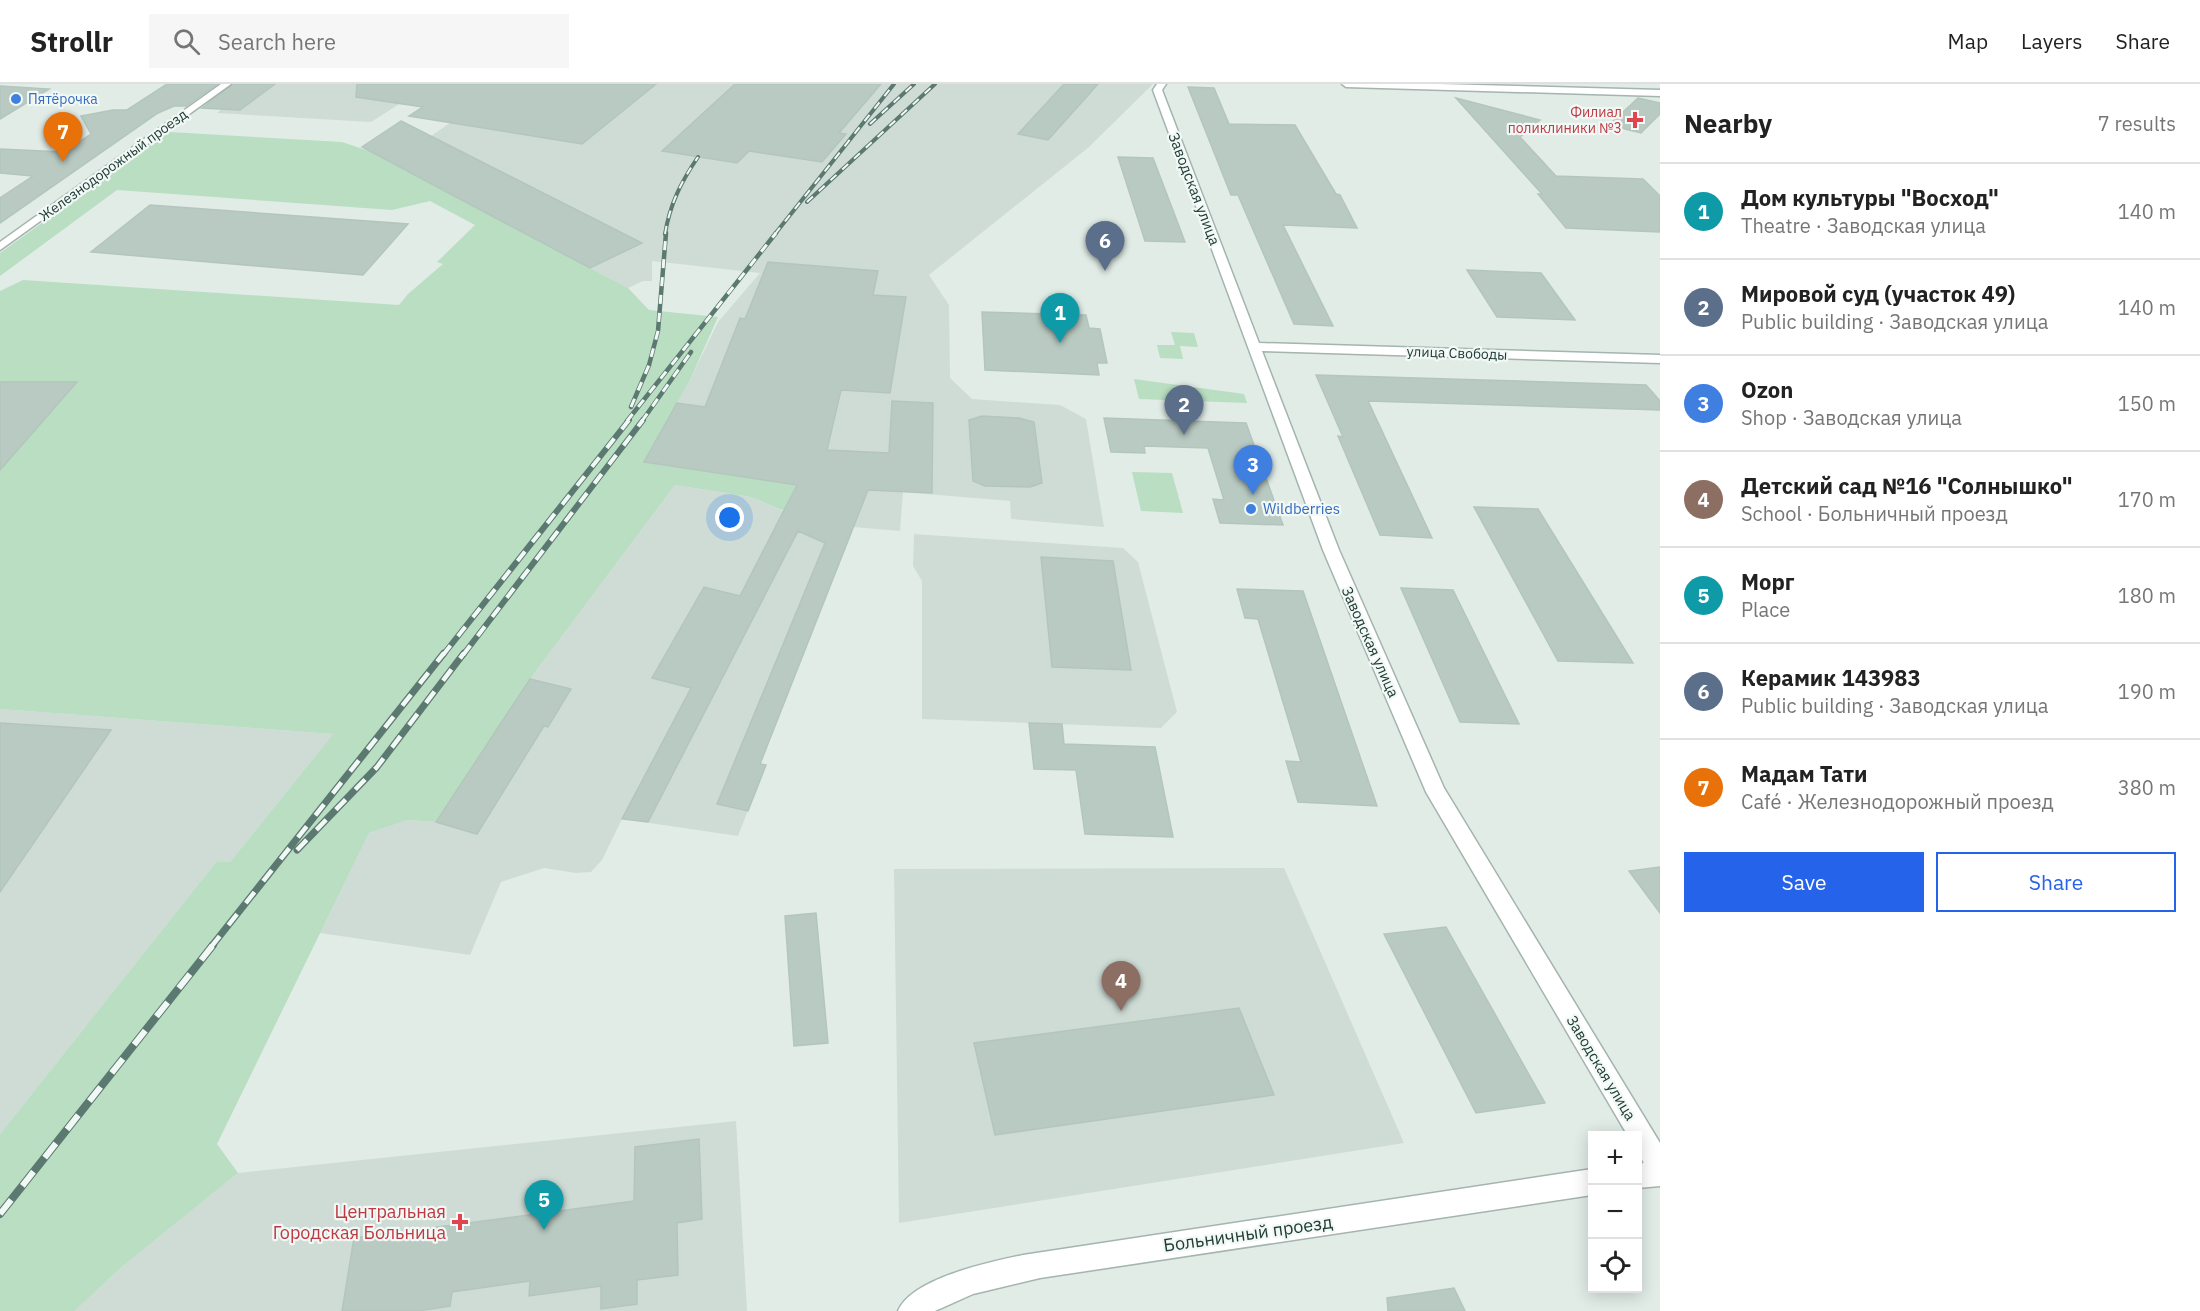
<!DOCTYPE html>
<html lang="en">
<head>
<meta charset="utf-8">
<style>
	:root { --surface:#fff; --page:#f6f6f6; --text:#222; --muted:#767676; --line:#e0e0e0; --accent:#2563eb }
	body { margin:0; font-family:"IBM Plex Sans",sans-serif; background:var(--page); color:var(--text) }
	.controls { position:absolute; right:18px; bottom:18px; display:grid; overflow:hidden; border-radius:0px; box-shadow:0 3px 15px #0003 }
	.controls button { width:54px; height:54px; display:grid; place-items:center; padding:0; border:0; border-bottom:2px solid var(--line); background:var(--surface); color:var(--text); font:30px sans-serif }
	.you { position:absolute; left:730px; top:434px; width:21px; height:21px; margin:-15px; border:4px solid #fff; border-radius:50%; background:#1a73e8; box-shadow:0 0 0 9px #1a73e833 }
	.badge { display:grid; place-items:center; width:39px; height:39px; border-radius:50%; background:var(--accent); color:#fff; font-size:20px; font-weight:700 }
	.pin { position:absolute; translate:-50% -50px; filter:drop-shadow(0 2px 3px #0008) }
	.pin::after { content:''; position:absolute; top:32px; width:21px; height:18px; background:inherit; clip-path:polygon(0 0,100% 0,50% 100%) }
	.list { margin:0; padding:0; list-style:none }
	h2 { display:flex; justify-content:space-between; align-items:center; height:78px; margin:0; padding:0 24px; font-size:26px }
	h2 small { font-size:20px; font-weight:400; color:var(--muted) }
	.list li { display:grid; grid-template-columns:39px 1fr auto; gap:18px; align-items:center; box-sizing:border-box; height:96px; padding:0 24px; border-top:2px solid var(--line) }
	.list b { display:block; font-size:22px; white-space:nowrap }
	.list p { margin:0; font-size:20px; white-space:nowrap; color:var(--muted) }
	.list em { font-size:20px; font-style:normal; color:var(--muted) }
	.actions { display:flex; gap:12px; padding:18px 24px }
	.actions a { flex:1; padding:14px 0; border:2px solid var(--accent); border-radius:0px; text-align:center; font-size:21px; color:var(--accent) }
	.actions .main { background:var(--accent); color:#fff }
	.icon { flex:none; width:33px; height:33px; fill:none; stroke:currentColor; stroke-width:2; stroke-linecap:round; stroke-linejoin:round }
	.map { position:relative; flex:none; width:1660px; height:1227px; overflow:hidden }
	header { display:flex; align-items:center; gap:36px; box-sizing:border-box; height:84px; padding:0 30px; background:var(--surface); border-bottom:2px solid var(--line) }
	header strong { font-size:28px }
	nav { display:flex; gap:33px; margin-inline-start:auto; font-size:21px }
	.search { width:420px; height:54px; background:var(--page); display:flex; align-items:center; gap:15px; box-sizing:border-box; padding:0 21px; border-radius:0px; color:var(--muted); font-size:22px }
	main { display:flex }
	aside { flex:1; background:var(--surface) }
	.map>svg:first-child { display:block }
</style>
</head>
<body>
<header>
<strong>Strollr</strong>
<div class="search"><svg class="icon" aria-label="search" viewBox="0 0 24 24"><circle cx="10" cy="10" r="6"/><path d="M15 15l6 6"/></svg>Search here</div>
<nav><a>Map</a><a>Layers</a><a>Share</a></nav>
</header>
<main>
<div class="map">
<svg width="1660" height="1227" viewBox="0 0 1660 1227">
	<rect width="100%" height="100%" fill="#e1ece7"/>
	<path fill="#cfdcd6" d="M 254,0 L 431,0 L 371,38 L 217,29 Z
		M 506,0 L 1153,0 L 1089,63 L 929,191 L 949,221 L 950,294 L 972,315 L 1060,321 L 1086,335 L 1104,443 L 1011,435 L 1010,417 L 903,408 L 900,447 L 853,443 L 760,679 L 766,681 L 738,752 L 622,735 L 602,776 L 591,788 L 576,789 L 544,784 L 501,798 L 470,871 L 320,849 L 369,749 L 408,736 L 436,738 L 530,595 L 675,401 L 751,413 L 783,427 L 796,401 L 644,378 L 690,296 L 718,238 L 760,189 L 652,177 L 652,197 L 643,197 L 628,204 L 369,67 L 431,52 Z
		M 914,450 L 1123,464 L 1138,478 L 1177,628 L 1161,644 L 922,635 L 922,497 L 913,482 Z
		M 0,625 L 333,650 L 230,778 L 217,777 L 0,1050 Z
		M 1284,784 L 1404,1059 L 899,1139 L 894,785 Z
		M 736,1037 L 747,1227 L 75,1227 L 118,1186 L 238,1089 Z"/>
	<path fill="#b9dec2" d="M 169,48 L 342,58 L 369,67 L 628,204 L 649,226 L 718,233 L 690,296 L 644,378 L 796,401 L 784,427 L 751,413 L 675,401 L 530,595 L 436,738 L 408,736 L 369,749 L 217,1060 L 238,1089 L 118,1186 L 75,1227 L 0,1227 L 0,1050 L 217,777 L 230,778 L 333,650 L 0,625 L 0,207 L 23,196 L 399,221 L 408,210 L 443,180 L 437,178 L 475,141 L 430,117 L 392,126 L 117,106 L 0,192 L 0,169 Z
		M 1171,248 L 1194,249 L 1198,263 L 1180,262 L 1183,275 L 1160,274 L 1157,261 L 1175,261 Z
		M 1134,295 L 1244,310 L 1247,319 L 1139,315 Z
		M 1132,388 L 1172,389 L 1183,429 L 1141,427 Z"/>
	<path fill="#b9cac2" stroke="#b3c6bd" stroke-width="1.5" d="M 167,0 L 217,0 L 186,22 L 174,22 L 158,29 L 0,139 L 0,114 L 33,92 L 0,89 L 0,65 L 64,68 L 91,50 L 81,32 L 113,26 L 127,26 Z
		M 233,0 L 275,0 L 240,26 L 202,24 Z
		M 357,0 L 656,0 L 582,60 L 409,32 L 423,23 L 356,13 Z
		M 735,0 L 881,0 L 839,49 L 846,50 L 822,78 L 749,67 L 737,79 L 662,67 Z
		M 1064,0 L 1098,0 L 1048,56 L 1018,50 Z
		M 0,2 L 49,5 L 0,35 Z
		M 1188,3 L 1214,4 L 1229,40 L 1295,41 L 1336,110 L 1340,111 L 1357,144 L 1283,141 L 1333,242 L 1294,240 L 1238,111 L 1231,111 Z
		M 1456,14 L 1540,36 L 1520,53 L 1556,92 L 1643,95 L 1660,112 L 1660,148 L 1566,144 L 1538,110 L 1542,110 Z
		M 1638,14 L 1660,19 L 1660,30 L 1641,49 L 1609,41 Z
		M 401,37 L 642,159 L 590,184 L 362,63 Z
		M 1118,73 L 1153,74 L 1185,158 L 1145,157 Z
		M 150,121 L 408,140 L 363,191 L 91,168 Z
		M 768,178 L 878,187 L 873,211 L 906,213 L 890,309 L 841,306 L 827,366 L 889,369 L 892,317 L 933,319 L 932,409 L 868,406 L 760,680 L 766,681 L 748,727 L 717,720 L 825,459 L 798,447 L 648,738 L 622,735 L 691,604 L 652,594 L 704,503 L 740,512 L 797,401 L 644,378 L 677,319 L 705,323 L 740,234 L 745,235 Z
		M 1467,186 L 1541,189 L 1575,236 L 1497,233 Z
		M 982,228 L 1086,231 L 1089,244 L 1100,245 L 1107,279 L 1097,279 L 1099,291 L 985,286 Z
		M 1316,291 L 1646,301 L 1660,317 L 1660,326 L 1368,317 L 1432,454 L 1380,451 L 1338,352 L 1343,353 Z
		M 0,298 L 77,298 L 0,386 Z
		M 982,332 L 1019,334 L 1034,338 L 1042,399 L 1030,403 L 985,402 L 973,397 L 969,336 Z
		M 1104,334 L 1246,339 L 1283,441 L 1220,439 L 1213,415 L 1224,416 L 1208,364 L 1144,362 L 1145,369 L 1111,368 Z
		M 1474,423 L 1538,425 L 1633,579 L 1558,577 Z
		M 1041,473 L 1113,477 L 1131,586 L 1052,583 Z
		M 1401,504 L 1453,506 L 1519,640 L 1460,638 Z
		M 1237,505 L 1303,507 L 1377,722 L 1298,718 L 1286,677 L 1301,678 L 1258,535 L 1245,534 Z
		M 530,595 L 571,605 L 548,643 L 544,642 L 477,750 L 436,738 Z
		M 0,639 L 111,646 L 0,808 Z
		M 1029,639 L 1062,640 L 1064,660 L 1155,663 L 1173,753 L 1085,750 L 1076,686 L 1034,685 Z
		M 1660,783 L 1660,829 L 1629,787 Z
		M 816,829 L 828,959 L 794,962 L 785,832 Z
		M 1446,843 L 1545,1019 L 1476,1029 L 1384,850 Z
		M 1239,924 L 1274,1011 L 995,1051 L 974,959 Z
		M 699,1055 L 702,1135 L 677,1139 L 678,1191 L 637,1196 L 637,1220 L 601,1225 L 601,1202 L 529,1212 L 530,1197 L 452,1208 L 450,1222 L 418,1227 L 342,1227 L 354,1154 L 634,1117 L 635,1063 Z
		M 1454,1204 L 1465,1227 L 1388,1227 L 1387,1214 Z"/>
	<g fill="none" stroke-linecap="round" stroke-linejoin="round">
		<defs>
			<path id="minor" d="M 221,0 L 231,0 L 0,166 L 0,158 Z
				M 1157,0 L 1166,0 L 1162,6 L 1259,259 L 1660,271 L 1660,279 L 1262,267 L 1339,466 L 1444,704 L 1660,1059 L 1660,1094 C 1643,1087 1638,1069 1638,1052 L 1628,1052 L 1426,708 L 1323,466 L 1153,6 Z
				M 1342,0 L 1439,0 L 1660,6 L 1660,12 L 1346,3 Z"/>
			<path id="tertiary" d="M 1660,1076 L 1660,1102 L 1638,1104 L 1638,1080 Z
				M 1592,1085 L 1592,1111 L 1040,1194 L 973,1210 L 935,1227 L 898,1227 C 912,1194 990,1178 1023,1171 Z"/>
		</defs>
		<use href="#minor" stroke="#a4b4ae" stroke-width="3"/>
		<use href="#tertiary" stroke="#a4b4ae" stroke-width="3"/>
		<use href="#minor" fill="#fff" fill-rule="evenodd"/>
		<use href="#tertiary" fill="#fff" fill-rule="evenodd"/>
		<defs>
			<path id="rail-far4" d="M 870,40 L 914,0
				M 807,118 L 935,0
				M 665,150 C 670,120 681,98 698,73
				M 775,150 L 894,0"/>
			<path id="rail-far3" d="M 631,323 L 649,281 L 658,247 L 666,149
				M 627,337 L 776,149
				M 642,337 L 691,268"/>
			<path id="rail-far2" d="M 443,571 L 629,336
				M 463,571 L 643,336"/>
			<path id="rail-far1" d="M 297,766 L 377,683 L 464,569
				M 211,863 L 444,569"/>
			<path id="rail" d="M 0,1130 L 213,861"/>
		</defs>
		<use href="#rail-far4" stroke="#5b7970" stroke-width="4"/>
		<use href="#rail-far3" stroke="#5b7970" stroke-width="4.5"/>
		<use href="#rail-far2" stroke="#5b7970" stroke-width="6"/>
		<use href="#rail-far1" stroke="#5b7970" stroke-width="7"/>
		<use href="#rail" stroke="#5b7970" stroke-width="8"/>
		<use href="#rail-far4" stroke="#f1f8f5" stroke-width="2" stroke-dasharray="8" stroke-linecap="butt"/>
		<use href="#rail-far3" stroke="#f1f8f5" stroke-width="3" stroke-dasharray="9" stroke-linecap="butt"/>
		<use href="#rail-far2" stroke="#f1f8f5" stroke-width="4" stroke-dasharray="12" stroke-linecap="butt"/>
		<use href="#rail-far1" stroke="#f1f8f5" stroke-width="4.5" stroke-dasharray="14" stroke-linecap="butt"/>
		<use href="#rail" stroke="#f1f8f5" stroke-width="6" stroke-dasharray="18" stroke-linecap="butt"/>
	</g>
	<g fill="#3f7fe0" stroke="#f1f8f5" stroke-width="2">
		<circle cx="16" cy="15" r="6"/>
		<circle cx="1251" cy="425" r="6"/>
	</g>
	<g fill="#e0444e" stroke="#f1f8f5" stroke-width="2">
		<path d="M1632 27h6v6h6v6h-6v6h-6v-6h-6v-6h6z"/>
		<path d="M457 1129h6v6h6v6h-6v6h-6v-6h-6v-6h6z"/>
	</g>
	<g text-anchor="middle" stroke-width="4.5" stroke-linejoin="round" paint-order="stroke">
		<g font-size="14" fill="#366cbe" stroke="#f1f8f5" text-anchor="start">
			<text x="28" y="20">Пятёрочка</text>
		</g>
		<g font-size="14" fill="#be3a42" stroke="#f1f8f5" text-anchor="end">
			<text x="1622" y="33">Филиал<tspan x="1622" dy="16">поликлиники №3</tspan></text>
		</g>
		<g font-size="14" fill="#213d35" stroke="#f1f8f5">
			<text transform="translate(113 81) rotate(-36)" y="5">Железнодорожный проезд</text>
			<text transform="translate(1457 269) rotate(2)" y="5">улица Свободы</text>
		</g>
		<g font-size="15" fill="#213d35" stroke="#f1f8f5">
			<text transform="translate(1194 105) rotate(69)" y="5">Заводская улица</text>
			<text transform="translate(1370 558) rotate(66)" y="5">Заводская улица</text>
			<text transform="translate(1601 984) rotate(59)" y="5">Заводская улица</text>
		</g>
		<g font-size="15" fill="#366cbe" stroke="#f1f8f5" text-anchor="start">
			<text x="1263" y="430">Wildberries</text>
		</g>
		<g font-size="18" fill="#be3a42" stroke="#f1f8f5" text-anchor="end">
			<text x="446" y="1134">Центральная<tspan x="446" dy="21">Городская Больница</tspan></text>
		</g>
		<g font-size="18" fill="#213d35" stroke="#f1f8f5">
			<text transform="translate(1248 1150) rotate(-8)" y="6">Больничный проезд</text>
		</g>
	</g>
</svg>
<div class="controls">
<button>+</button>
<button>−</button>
<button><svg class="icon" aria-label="locate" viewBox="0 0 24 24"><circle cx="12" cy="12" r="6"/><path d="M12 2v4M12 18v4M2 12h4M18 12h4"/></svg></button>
</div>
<div class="you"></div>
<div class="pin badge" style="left:1060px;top:259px;background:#0f9aa8">1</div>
<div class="pin badge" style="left:1184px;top:351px;background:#5c6f8a">2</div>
<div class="pin badge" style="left:1253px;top:411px;background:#3f7fe0">3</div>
<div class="pin badge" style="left:1121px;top:927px;background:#8d6e63">4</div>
<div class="pin badge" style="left:544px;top:1146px;background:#0f9aa8">5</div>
<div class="pin badge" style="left:1105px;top:187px;background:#5c6f8a">6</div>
<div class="pin badge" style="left:63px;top:78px;background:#e8710a">7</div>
</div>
<aside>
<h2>Nearby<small>7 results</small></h2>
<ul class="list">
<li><span class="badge" style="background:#0f9aa8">1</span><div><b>Дом культуры &quot;Восход&quot;</b><p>Theatre · Заводская улица</p></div><em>140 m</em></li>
<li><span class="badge" style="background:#5c6f8a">2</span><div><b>Мировой суд (участок 49)</b><p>Public building · Заводская улица</p></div><em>140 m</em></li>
<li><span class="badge" style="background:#3f7fe0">3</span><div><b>Ozon</b><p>Shop · Заводская улица</p></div><em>150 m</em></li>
<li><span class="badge" style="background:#8d6e63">4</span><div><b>Детский сад №16 &quot;Солнышко&quot;</b><p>School · Больничный проезд</p></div><em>170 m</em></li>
<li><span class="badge" style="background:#0f9aa8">5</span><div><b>Морг</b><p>Place</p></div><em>180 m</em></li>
<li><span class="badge" style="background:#5c6f8a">6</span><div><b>Керамик 143983</b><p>Public building · Заводская улица</p></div><em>190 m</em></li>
<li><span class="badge" style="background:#e8710a">7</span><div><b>Мадам Тати</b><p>Café · Железнодорожный проезд</p></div><em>380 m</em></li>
</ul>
<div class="actions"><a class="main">Save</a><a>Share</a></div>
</aside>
</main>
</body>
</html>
